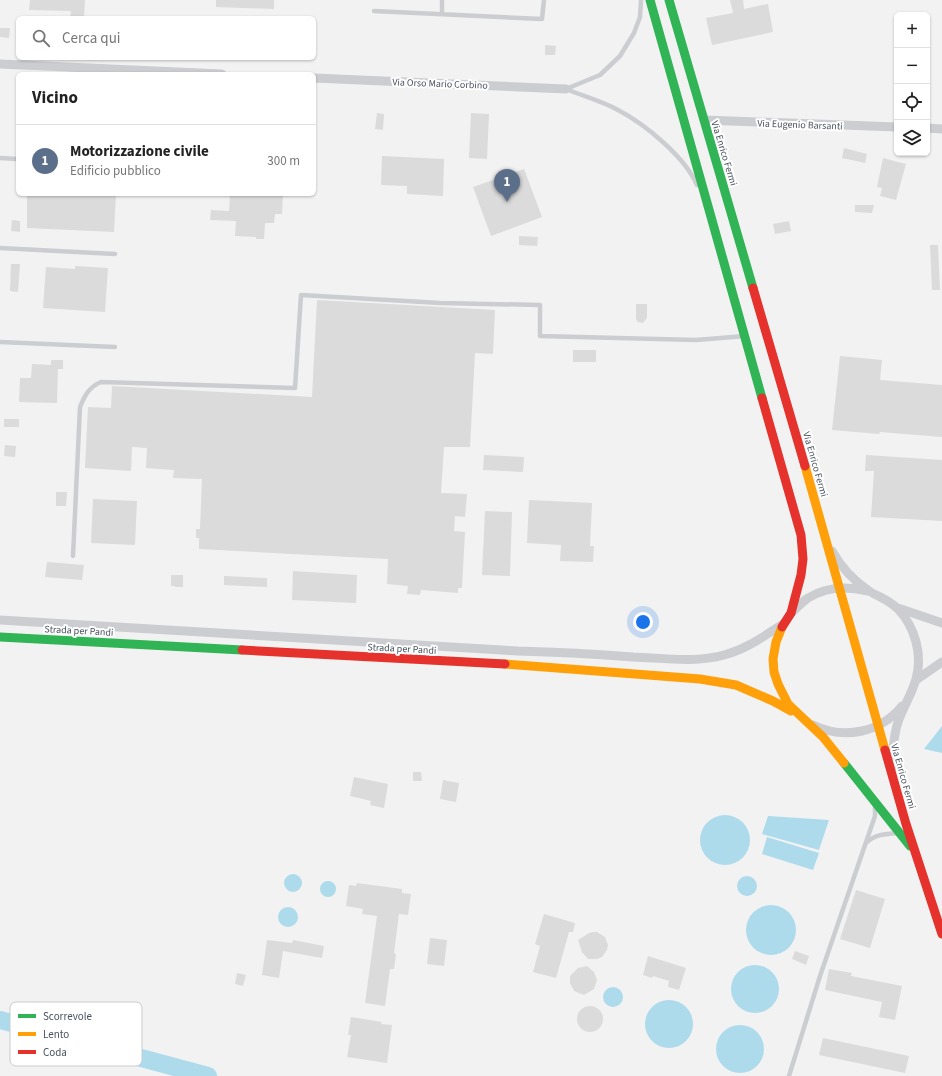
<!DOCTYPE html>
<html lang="it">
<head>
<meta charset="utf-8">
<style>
	:root { --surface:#fff; --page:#f2f2f2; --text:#222; --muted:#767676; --line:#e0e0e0; --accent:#848b92 }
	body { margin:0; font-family:"Source Sans 3",sans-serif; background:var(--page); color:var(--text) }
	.controls { position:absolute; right:12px; top:12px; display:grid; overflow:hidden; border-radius:6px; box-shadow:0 1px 3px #0004 }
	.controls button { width:36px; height:36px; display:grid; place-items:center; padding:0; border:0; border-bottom:1px solid var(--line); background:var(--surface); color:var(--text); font:20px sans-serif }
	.you { position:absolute; left:643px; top:622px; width:14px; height:14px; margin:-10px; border:3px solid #fff; border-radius:50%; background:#1a73e8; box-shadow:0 0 0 6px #1a73e833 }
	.badge { display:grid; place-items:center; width:26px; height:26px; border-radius:50%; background:var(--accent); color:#fff; font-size:13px; font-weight:700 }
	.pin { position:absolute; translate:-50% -33px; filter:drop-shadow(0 1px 2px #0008) }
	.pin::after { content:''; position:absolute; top:21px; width:14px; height:12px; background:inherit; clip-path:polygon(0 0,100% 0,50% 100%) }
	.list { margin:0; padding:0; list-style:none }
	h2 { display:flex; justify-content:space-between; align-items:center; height:52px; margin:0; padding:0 16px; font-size:17px }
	h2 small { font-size:13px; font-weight:400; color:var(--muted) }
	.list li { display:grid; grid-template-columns:26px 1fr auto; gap:12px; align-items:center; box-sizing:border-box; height:72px; padding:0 16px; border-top:1px solid var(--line) }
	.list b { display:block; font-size:15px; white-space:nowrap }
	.list p { margin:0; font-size:13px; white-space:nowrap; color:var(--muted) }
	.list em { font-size:13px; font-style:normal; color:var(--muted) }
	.icon { flex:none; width:22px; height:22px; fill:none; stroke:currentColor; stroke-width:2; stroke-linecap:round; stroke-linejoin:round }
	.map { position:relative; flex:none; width:942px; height:1076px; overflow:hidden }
	.search { position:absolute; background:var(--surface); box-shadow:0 1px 3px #0004; left:16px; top:16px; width:300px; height:44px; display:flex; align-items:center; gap:10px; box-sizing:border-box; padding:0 14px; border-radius:6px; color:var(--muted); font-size:15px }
	.panel { position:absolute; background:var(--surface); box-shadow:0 1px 3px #0004; left:16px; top:72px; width:300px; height:124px; border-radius:6px }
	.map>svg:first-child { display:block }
</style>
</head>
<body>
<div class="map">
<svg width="942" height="1076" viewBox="0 0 942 1076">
	<rect width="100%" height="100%" fill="#f2f2f2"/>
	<path fill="#addbec" d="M 942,726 L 942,753 L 924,749 Z
		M700 840a25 25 0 1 1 50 0a25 25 0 1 1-50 0Z
		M 768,816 L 829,820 L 819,850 L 762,834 Z
		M 767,837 L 819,853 L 813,870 L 762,854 Z
		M284 883a9 9 0 1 1 18 0a9 9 0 1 1-18 0Z
		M737 886a10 10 0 1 1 20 0a10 10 0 1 1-20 0Z
		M320 889a8 8 0 1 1 16 0a8 8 0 1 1-16 0Z
		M746 930a25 25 0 1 1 50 0a25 25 0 1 1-50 0Z
		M278 917a10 10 0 1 1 20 0a10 10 0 1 1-20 0Z
		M731 989a24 24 0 1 1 48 0a24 24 0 1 1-48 0Z
		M603 997a10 10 0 1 1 20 0a10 10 0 1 1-20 0Z
		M645 1024a24 24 0 1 1 48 0a24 24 0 1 1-48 0Z
		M716 1049a24 24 0 1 1 48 0a24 24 0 1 1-48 0Z"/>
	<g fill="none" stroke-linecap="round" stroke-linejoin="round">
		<path stroke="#addbec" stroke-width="18" d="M 0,1020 L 208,1076"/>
	</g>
	<path fill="#dbdbdc" d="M 30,0 L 85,0 L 84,18 L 70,18 L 71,11 L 29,10 Z
		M 216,0 L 274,0 L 274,9 L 216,7 Z
		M 730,0 L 743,0 L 744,9 L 768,4 L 773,32 L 712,45 L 706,18 L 733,13 Z
		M 0,28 L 10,28 L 9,38 L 0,37 Z
		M 545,45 L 556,46 L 555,55 L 545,55 Z
		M 377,113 L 384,114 L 383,130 L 375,129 Z
		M 471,113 L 489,114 L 487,159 L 469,158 Z
		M 844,148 L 867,154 L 865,163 L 842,158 Z
		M 382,156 L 444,159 L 443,196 L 407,194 L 407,186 L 381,185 Z
		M 883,158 L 906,164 L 896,200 L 880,196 L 882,188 L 877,187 Z
		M 524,169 L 542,217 L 491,236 L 473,187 Z
		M 27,194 L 116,194 L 114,232 L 27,228 Z
		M 230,194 L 283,194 L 282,214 L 275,214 L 274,223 L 265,223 L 264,239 L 256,239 L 256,237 L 235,236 L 236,221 L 210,220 L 211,210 L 229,211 Z
		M 855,205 L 874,205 L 872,213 L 855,212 Z
		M 12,220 L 20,221 L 20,232 L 11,231 Z
		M 789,221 L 791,231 L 775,234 L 773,224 Z
		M 519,236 L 538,237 L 537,246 L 519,245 Z
		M 930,245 L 938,245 L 940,290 L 932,290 Z
		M 11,264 L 20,264 L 18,292 L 10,291 Z
		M 75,266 L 108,268 L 105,312 L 43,308 L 46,267 L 75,269 Z
		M 317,300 L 495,310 L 493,354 L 475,353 L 470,447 L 444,447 L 441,493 L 467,494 L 465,517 L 455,516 L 454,531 L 465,532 L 462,588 L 458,588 L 458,593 L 421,590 L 420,595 L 407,594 L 408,586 L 387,584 L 388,559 L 199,549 L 199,538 L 196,538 L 196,529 L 200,529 L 202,479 L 173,478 L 174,470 L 146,468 L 147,448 L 132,447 L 131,471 L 85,468 L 88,407 L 111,408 L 112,386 L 312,397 Z
		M 636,304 L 647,304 L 647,318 L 643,323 L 638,322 L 636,319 Z
		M 573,350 L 596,350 L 596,362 L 573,362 Z
		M 840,356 L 882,360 L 880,380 L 942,385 L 942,437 L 880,432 L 879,434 L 832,430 Z
		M 51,360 L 63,360 L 63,369 L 58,369 L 57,403 L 19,402 L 20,378 L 31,378 L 32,364 L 51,365 Z
		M 4,419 L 19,419 L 19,427 L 4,427 Z
		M 5,445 L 16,446 L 15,457 L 4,456 Z
		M 484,455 L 524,457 L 523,472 L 483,470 Z
		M 866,455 L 942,460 L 942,521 L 871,517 L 874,471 L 865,471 Z
		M 56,492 L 67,492 L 66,506 L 56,506 Z
		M 93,499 L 137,501 L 135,545 L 91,543 Z
		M 529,500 L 592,503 L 590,546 L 594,546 L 593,562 L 560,561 L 561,545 L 527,543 Z
		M 485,511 L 512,512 L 510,576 L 482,575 Z
		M 47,562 L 84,565 L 82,580 L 45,577 Z
		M 293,571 L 357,575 L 356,603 L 292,600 Z
		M 171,575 L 183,575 L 183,587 L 175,587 L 175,586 L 171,586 Z
		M 224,576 L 267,578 L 267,587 L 224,585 Z
		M 413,772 L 421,772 L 422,781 L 413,781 Z
		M 354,777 L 388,784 L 384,808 L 370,805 L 371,801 L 350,796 Z
		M 443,780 L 459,783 L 456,802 L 440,799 Z
		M 357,883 L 402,889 L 402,893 L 411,894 L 408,915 L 399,914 L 394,953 L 396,954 L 394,969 L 390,969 L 385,1006 L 365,1003 L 377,916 L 362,914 L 363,909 L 346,906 L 349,885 L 356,886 Z
		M 856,890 L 885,899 L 870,948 L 840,939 Z
		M 544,914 L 575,923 L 573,932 L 569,932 L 556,978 L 533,972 L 540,946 L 535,944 Z
		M 593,932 L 597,932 L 605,937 L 608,945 L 607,950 L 602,957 L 597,959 L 588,959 L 582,952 L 578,940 L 589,933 Z
		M 430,938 L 447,940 L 444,966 L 427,964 Z
		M 267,940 L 292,943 L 293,940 L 324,946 L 322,958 L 283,951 L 279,978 L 262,975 Z
		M 795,951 L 809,956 L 806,965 L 792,959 Z
		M 648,956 L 686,968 L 679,990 L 668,987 L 669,981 L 653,976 L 652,978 L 643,975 Z
		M 587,966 L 594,972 L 597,980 L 594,989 L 584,995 L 574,991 L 570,983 L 570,976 L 578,968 Z
		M 829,969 L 852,973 L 851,976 L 902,986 L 895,1020 L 879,1017 L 882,1002 L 825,990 Z
		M 237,973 L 246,975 L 243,986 L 235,984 Z
		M577 1019a13 13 0 1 1 26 0a13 13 0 1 1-26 0Z
		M 351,1017 L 382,1022 L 381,1024 L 392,1025 L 387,1063 L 347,1057 L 351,1035 L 348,1035 Z
		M 823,1038 L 909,1056 L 905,1073 L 819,1055 Z"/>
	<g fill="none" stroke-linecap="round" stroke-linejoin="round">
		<path stroke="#cbcdd0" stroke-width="4.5" d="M 374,11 L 542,19 L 544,0
			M 442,14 L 442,0
			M 566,89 C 583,96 602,101 618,110 C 645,124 685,157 697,185
			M 566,89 L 600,75 L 620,56 L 634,33 L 640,17 L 641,0
			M 0,158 L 18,159
			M 0,248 L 115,254
			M 0,342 L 115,347
			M 73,556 L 80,407 C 85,395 89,387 101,382 L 295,388 L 301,295 L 440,303 L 540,305 L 540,336 L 696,340 L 745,336
			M 866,843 C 875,834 885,834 898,833
			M 789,1076 L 820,976 L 875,816 L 875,807"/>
		<path stroke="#cbcdd0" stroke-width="9" d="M 0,64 L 222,74
			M 314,78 L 566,89
			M 704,120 L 897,127
			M 927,128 L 942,129
			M 832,551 C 841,567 854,581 869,591 C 879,597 889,600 898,609 C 915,627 923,655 916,679 C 912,694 903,707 898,722 C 893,736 893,752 892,767
			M 898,608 L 942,623
			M 791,613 C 797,608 802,602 808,598 C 826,587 847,586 867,591
			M 0,620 L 518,651 C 556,652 595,654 633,657 C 663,658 695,663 724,655 C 747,649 764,636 783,624
			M 916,680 L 942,662
			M 813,725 C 844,740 880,733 902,706"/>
		<path stroke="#30b455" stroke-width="9" d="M 650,0 L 762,398
			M 669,0 L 753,288
			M 0,637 L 242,650
			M 844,763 L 910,846"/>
		<path stroke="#ff9f0a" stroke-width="9" d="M 805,466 L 885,750
			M 782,627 L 776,642 L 773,659 L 774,672 L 778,684 L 788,704 L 823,737 L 844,763
			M 505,664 L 700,679 L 736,685 L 773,701 L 791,711"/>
		<path stroke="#e5322d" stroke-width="9" d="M 753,288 L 805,466
			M 762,398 L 801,535 L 803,559 L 801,575 L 791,613 L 782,627
			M 242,650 L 505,664
			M 885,750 L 906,824 L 942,934"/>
	</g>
	<g text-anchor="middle" stroke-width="4" stroke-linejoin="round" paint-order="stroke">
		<g font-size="10" fill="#49535e" stroke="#fff">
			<text transform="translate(440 83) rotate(2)" y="4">Via Orso Mario Corbino</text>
			<text transform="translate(800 124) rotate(2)" y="4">Via Eugenio Barsanti</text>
			<text transform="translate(725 153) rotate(73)" y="4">Via Enrico Fermi</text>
			<text transform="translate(816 464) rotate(74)" y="4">Via Enrico Fermi</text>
			<text transform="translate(79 630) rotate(3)" y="4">Strada per Pandi</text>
			<text transform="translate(402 648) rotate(3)" y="4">Strada per Pandi</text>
			<text transform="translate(904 776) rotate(74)" y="4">Via Enrico Fermi</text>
		</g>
	</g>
	<rect x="10" y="1002" width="132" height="64" rx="6" fill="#fff" stroke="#c8cbcf" stroke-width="1"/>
	<rect x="18" y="1014" width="18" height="4" fill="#30b455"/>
	<rect x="18" y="1032" width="18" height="4" fill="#ff9f0a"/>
	<rect x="18" y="1050" width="18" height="4" fill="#e5322d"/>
	<g font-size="11" fill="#49535e">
		<text x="43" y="1020">Scorrevole</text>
		<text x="43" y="1038">Lento</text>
		<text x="43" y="1056">Coda</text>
	</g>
</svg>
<div class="controls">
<button>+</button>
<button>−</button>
<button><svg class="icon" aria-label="locate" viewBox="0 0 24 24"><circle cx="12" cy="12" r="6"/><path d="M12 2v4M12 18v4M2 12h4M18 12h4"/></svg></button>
<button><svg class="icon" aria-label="layers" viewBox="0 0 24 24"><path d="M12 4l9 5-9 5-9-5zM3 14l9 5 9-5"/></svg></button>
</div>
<div class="you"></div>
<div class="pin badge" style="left:507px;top:202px;background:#5c6f8a">1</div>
<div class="search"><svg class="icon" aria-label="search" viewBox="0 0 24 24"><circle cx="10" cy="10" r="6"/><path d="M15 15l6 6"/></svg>Cerca qui</div>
<section class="panel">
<h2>Vicino<small></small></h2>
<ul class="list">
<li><span class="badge" style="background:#5c6f8a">1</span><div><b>Motorizzazione civile</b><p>Edificio pubblico</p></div><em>300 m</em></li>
</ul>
</section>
</div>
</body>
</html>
